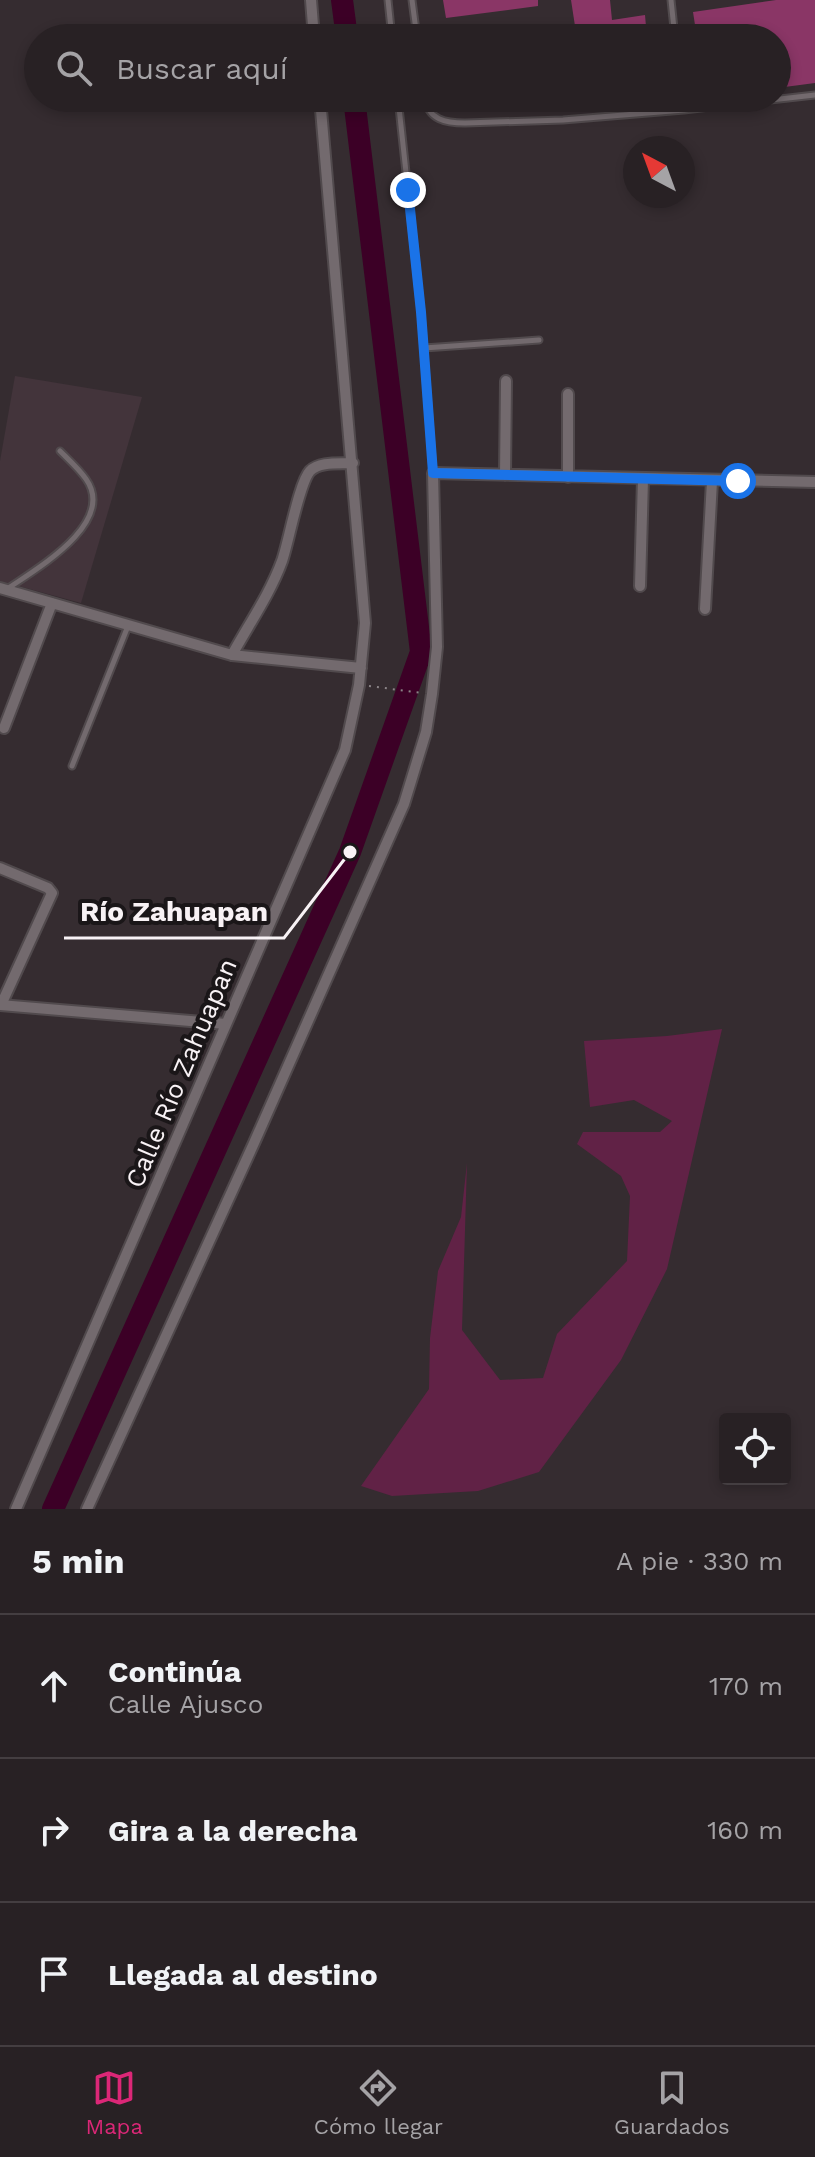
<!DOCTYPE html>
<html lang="es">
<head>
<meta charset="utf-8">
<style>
	:root { --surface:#282124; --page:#342e31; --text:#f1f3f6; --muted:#a5a3a6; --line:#443e41; --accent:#db2777 }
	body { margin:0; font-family:"Work Sans",sans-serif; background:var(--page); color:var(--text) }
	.controls { position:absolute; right:24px; bottom:24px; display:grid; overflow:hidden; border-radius:8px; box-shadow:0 4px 12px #0003 }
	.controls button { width:72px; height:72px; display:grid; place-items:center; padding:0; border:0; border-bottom:2px solid var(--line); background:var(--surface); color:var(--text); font:40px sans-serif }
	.compass { position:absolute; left:623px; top:136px; width:72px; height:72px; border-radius:50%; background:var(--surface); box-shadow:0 4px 12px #0003; rotate:319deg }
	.stop { position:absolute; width:24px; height:24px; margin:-18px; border:6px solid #1a73e8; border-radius:50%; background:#fff }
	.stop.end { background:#1a73e8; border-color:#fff; box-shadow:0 2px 8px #0008 }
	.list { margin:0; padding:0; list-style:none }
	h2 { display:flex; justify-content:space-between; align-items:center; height:104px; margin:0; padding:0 32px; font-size:34px }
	h2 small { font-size:26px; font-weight:400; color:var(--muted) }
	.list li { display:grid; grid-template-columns:52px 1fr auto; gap:24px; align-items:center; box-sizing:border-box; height:144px; padding:0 32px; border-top:2px solid var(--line) }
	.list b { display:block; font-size:30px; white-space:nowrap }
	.list p { margin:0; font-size:26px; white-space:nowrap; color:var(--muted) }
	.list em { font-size:26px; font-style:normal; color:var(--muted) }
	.icon { flex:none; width:44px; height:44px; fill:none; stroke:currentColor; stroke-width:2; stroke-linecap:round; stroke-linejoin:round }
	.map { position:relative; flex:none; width:815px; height:1509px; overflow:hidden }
	.search { position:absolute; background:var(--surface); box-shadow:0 4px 12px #0003; left:24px; right:24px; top:24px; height:88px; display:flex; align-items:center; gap:20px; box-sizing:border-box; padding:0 28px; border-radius:44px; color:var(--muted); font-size:30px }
	.sheet { height:536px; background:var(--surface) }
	nav { display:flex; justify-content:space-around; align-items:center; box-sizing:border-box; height:112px; border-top:2px solid var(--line); background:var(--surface); font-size:22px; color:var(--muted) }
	nav a { display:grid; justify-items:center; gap:4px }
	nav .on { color:var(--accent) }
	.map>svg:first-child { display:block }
</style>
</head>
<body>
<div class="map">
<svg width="815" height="1509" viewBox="0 0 815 1509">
	<rect width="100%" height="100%" fill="#352c30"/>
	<path fill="#43343b" d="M 15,376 L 142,397 L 81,603 L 0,581 L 0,461 Z"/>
	<path fill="#612246" d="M 722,1029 L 667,1269 L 621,1360 L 539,1472 L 478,1491 L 392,1496 L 361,1486 L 429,1389 L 430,1338 L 438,1271 L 461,1217 L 467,1163 L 462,1330 L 500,1380 L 543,1378 L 557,1334 L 627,1261 L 630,1196 L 621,1176 L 577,1144 L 583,1132 L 660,1132 L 672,1121 L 634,1100 L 590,1107 L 584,1041 L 667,1036 Z"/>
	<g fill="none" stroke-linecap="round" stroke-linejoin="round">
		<path stroke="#3c0026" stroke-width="22" d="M 342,0 L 347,38
			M 53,1509 L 350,852 L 421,652 L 354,98"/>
	</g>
	<path fill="#8a3666" d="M 443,0 L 538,0 L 538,6 L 446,18 Z
		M 571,0 L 610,0 L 612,20 L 645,15 L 647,38 L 523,38 L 522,31 L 575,26 Z
		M 776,0 L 815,0 L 815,83 L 777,88 L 777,38 L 697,38 L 693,12 Z"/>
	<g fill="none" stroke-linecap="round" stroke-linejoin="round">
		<defs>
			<path id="service" d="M 388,0 L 392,38
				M 412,0 L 417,38
				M 671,0 L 675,38
				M 398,98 L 421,312 L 433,472
				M 425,98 C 428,120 446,123 465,123 L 563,120 L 684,110 L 682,98
				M 684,110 L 815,95
				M 424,348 L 539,340
				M 7,589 C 36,569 117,523 86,479 C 79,469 69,460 60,451
				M 72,766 L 128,626"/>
			<path id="minor" d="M 311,0 L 314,38
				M 505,475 L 506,381
				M 568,477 L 568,394
				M 640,586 L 643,479
				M 0,588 L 232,655 L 361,668
				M 705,609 L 712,481
				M 232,655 C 249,624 270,594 282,561 C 289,541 299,483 310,471 C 320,461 340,464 353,463
				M 4,728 L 52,603
				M 0,868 L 48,888 L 52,893 L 1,1005
				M 0,1005 L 226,1024
				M 16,1509 L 345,750 L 359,685 L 365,623 L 320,98
				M 87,1509 L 254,1143 L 404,804 L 426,732 L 432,694 L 437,647 L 433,473 L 815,482"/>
		</defs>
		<use href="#service" stroke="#514a4d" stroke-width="9"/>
		<use href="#minor" stroke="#514a4d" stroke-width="14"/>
		<path stroke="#8b8487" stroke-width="2" stroke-dasharray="2 6" stroke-linecap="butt" d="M 369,686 L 422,693"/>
		<use href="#service" stroke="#736a6e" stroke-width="5"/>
		<use href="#minor" stroke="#736a6e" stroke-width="10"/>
	</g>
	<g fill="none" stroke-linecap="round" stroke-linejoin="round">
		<path stroke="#1a73e8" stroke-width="10" d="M 408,190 L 421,312 L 433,473 L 738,481"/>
	</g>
	<g text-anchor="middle" stroke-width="8" stroke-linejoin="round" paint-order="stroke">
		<g font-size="26" fill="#f8f2f5" stroke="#1a1618">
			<text transform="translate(181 1073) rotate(-67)" y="9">Calle Río Zahuapan</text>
		</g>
	</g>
	<path fill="none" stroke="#f8f2f5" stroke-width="3" d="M350 852L284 938H64"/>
	<circle fill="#f8f2f5" stroke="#1a1618" stroke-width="3" cx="350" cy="852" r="8"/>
	<g font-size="28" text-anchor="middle" font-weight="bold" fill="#f8f2f5" stroke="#1a1618" stroke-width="8" stroke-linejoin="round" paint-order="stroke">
		<text x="174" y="921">Río Zahuapan</text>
	</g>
</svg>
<div class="controls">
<button><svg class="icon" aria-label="locate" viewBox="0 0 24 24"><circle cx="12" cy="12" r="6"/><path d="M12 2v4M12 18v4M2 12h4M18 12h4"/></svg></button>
</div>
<svg class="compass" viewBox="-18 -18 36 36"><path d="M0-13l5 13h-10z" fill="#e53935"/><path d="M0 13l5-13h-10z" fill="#a5a3a6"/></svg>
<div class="stop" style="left:738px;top:481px"></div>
<div class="stop end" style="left:408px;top:190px"></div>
<div class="search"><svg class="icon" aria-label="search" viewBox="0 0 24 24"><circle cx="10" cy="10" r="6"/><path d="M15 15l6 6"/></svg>Buscar aquí</div>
</div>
<section class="sheet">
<h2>5 min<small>A pie · 330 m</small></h2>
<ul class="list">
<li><svg class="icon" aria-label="ahead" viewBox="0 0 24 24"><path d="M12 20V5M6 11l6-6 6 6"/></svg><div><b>Continúa</b><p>Calle Ajusco</p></div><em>170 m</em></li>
<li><svg class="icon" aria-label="right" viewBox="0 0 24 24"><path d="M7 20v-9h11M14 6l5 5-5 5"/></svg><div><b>Gira a la derecha</b></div><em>160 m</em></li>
<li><svg class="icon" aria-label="arrive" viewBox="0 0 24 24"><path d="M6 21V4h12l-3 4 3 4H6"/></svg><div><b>Llegada al destino</b></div></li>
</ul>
</section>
<nav>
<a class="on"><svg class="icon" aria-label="map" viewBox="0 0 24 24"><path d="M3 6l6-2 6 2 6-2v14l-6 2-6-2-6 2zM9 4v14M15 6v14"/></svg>Mapa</a>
<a><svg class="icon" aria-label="directions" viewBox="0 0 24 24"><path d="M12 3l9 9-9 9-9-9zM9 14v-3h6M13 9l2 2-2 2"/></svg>Cómo llegar</a>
<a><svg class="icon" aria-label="saved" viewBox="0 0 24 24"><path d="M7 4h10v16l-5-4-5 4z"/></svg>Guardados</a>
</nav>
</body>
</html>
